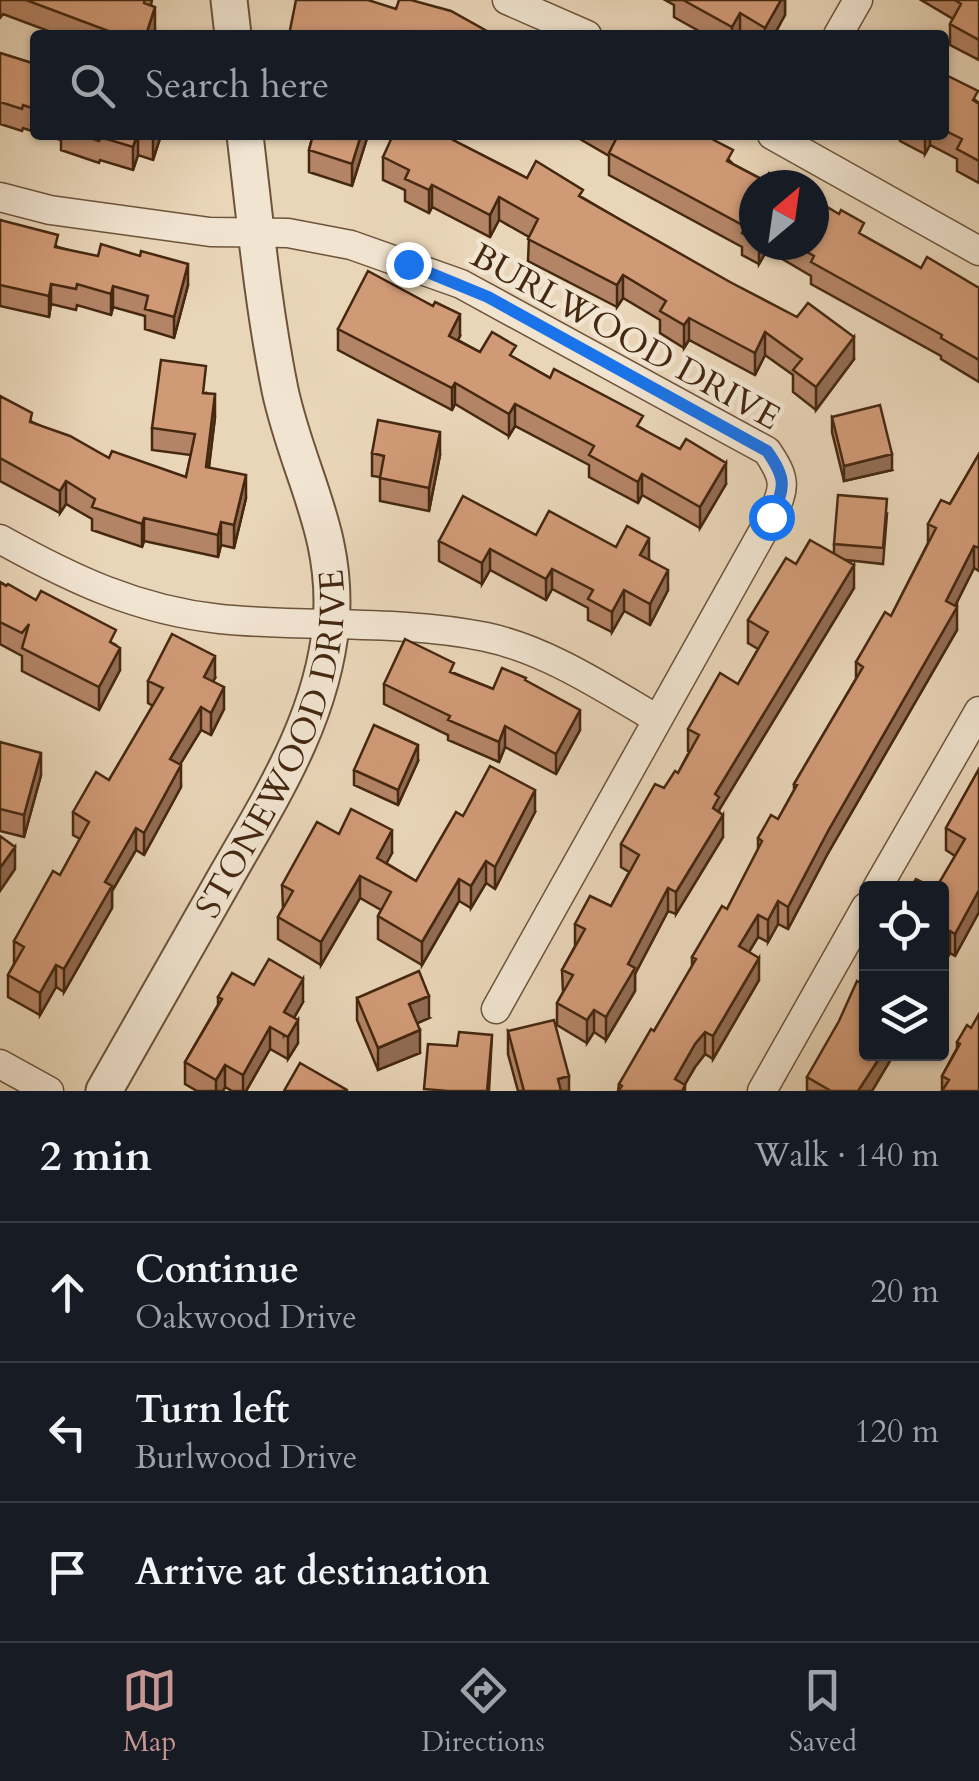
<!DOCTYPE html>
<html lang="en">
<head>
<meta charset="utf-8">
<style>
	:root { --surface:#171b24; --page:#242831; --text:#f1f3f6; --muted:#9ea1a6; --line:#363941; --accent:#c59692 }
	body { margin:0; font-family:Cardo,serif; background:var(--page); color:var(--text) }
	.controls { position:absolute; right:30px; bottom:30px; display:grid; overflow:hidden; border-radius:10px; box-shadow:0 2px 8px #0004 }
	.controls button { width:90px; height:90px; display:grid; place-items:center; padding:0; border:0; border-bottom:2px solid var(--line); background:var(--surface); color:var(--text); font:50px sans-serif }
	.compass { position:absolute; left:739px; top:170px; width:90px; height:90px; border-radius:50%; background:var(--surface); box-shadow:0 2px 8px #0004; rotate:29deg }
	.stop { position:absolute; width:30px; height:30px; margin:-22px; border:8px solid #1a73e8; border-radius:50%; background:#fff }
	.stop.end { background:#1a73e8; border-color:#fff; box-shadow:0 2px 10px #0008 }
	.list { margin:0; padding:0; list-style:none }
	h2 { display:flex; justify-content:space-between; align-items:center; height:130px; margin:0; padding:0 40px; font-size:42px }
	h2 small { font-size:32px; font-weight:400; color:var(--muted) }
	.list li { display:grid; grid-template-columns:65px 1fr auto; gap:30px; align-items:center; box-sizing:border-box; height:140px; padding:0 40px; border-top:2px solid var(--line) }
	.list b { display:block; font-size:38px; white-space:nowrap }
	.list p { margin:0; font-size:32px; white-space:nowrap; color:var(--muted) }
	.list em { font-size:32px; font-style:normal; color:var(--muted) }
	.icon { flex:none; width:55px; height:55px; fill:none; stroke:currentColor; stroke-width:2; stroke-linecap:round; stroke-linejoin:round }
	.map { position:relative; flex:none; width:979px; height:1091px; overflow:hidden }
	.search { position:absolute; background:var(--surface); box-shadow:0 2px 8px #0004; left:30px; right:30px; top:30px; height:110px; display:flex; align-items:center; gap:25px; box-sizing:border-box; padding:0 35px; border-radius:10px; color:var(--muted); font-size:38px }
	.sheet { height:550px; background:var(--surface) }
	nav { display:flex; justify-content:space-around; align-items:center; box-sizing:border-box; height:140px; border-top:2px solid var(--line); background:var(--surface); font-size:28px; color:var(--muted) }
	nav a { display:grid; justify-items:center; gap:5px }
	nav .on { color:var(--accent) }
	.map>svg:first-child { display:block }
</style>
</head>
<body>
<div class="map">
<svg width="979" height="1091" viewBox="0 0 979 1091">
	<rect width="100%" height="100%" fill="#e9d5b8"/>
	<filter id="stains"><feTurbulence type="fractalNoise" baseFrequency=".002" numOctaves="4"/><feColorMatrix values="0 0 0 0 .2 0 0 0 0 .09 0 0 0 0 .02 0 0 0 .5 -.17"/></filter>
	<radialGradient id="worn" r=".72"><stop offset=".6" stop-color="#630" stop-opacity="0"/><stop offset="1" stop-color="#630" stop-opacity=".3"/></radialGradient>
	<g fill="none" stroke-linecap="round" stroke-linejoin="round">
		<defs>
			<path id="minor" d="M 507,0 L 587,35
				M 838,35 L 858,0
				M 772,135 L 979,251
				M 0,197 L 50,210 L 210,232 L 288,233 L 351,245 L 461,284 L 767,451 C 786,479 786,487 771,517 L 496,1009
				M 0,539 C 72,579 137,610 220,619 C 309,628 398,619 486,637 C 547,650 604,688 657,719
				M 877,888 L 979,711
				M 0,1064 L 49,1091
				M 762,1091 L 866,907"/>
			<g id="tertiary">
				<path d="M 229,0 L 233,35"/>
				<path id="s1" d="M 104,1091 C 144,1021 184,951 224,880 C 270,799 322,720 331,624 C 339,533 298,474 280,390 C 263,306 255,220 245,135"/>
			</g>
		</defs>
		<use href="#minor" stroke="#6e533a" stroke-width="31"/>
		<use href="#tertiary" stroke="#6e533a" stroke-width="39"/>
		<use href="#minor" stroke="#f1e4d1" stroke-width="28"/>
		<use href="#tertiary" stroke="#f1e4d1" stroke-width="35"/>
	</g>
	<path fill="#b48466" stroke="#452810" stroke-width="2.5" d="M 0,0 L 152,0 L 151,5 L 155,29 L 154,35 L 59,35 L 3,14 L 0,18 Z
		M 665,0 L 785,0 L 785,15 L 774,35 L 706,35 L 674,17 L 674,5 Z
		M 921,0 L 979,0 L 979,60 L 950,45 L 950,24 L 953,19 Z
		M 0,53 L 35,64 L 35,132 L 23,128 L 22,131 L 0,124 Z
		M 944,74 L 979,103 L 979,183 L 957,171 L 957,159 L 930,145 L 925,154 L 900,141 L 900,135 L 944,135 Z
		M 44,135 L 161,135 L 153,160 L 138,155 L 133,170 L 100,160 L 99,163 L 61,150 L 61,140 Z
		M 313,135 L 368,135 L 352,186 L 309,172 L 309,150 Z
		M 573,135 L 704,135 L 733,164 L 765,181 L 790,185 L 754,185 L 754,245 L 814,245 L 864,236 L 921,268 L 979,288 L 979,382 L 941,359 L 941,356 L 811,284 L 811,276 L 767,250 L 759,264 L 742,255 L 742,247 L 609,175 L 609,156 Z
		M 455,141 L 527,178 L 583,198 L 854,359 L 816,410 L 793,392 L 793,375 L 765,355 L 755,375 L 689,340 L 684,348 L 660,333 L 660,320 L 623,298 L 617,307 L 528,261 L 529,237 L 499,220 L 490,237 L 432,207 L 429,213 L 405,201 L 405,190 L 383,180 L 383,157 Z
		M 0,220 L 58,247 L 188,285 L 174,338 L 145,329 L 145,316 L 113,307 L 111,315 L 77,305 L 76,310 L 51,304 L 49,317 L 0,306 Z
		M 338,329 L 460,336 L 458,340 L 480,352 L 516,359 L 643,429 L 726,484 L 700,528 L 642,495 L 638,503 L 589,477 L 589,465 L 515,426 L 509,436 L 455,404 L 452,410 L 338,350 Z
		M 206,393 L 215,417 L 209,467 L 246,498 L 234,548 L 221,545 L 218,557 L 144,541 L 142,547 L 92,530 L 92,519 L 66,504 L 60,513 L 0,481 L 0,396 L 32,422 L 109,458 L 186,477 L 191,455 L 152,450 L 152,428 Z
		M 832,417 L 892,470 L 844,481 L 832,432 Z
		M 372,453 L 440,455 L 429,511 L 380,501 L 380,477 L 372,476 Z
		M 979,454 L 979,571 L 974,568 L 955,606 L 957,630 L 828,853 L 788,929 L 778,924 L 768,942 L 758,937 L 749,952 L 759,980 L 713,1059 L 705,1054 L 695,1067 L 685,1084 L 685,1091 L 618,1091 L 619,1084 L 654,1031 L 692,967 L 692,957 L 727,909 L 758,850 L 758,838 L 778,819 L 794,790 L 794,784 L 856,679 L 856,662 L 891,616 L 928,543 L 928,524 L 950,504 Z
		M 887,514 L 883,564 L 846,560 L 854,588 L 719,810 L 723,837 L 676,914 L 668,911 L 635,974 L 635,991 L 606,1040 L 594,1032 L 587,1043 L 557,1025 L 557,1003 L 563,992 L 562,970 L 575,946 L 575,924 L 611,906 L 629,872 L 621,867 L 621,844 L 678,773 L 689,752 L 688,751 L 688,729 L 738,684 L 758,649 L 748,643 L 748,620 L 796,564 L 834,554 L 834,544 Z
		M 536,535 L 616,547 L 649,559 L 668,590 L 650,625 L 624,611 L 612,632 L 588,620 L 588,608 L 552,589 L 546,600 L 490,570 L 482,584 L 439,561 L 439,541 Z
		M 0,582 L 116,645 L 120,670 L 99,710 L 22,671 L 22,656 L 0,644 Z
		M 454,673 L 493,689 L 526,681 L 580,730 L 556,774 L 505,747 L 499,762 L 448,740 L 448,735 L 384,704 L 384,684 Z
		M 215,678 L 213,681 L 224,709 L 211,735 L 201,730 L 180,764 L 181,787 L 144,855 L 136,850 L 112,891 L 112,908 L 64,992 L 56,987 L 40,1015 L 8,997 L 8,975 L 14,964 L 14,941 L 60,875 L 80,839 L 73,835 L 73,812 L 109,780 L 153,706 L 148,703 L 148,681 Z
		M 0,742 L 41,775 L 24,837 L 0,831 Z
		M 418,761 L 398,805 L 354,785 L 354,770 Z
		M 979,769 L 979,912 L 955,956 L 950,953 L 942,968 L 942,888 L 955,856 L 946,850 L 946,828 Z
		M 535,812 L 495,889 L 486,883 L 471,908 L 459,901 L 422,965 L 378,939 L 378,916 L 381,910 L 360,898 L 321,965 L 278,939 L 278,917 L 283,908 L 282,885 L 339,834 L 392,853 L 386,863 L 416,881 L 463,816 Z
		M 254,985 L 303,1002 L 294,1018 L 298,1043 L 288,1059 L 270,1049 L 246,1091 L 232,1091 L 225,1087 L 223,1091 L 197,1091 L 185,1084 L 185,1062 L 218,1005 L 218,997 Z
		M 357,998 L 429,1018 L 417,1023 L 420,1053 L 378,1070 L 357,1020 Z
		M 971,1028 L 979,1091 L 942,1091 L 942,1076 L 957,1048 L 957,1042 Z
		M 508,1031 L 569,1091 L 518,1091 L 508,1054 Z
		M 866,1054 L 894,1054 L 872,1091 L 807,1091 L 807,1077 Z"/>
	<path fill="#926c53" stroke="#452810" stroke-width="2.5" d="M 781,0 L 785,0 L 785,15 L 774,35 L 765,35 L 765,28 Z
		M 155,7 L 155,29 L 154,35 L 146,35 Z
		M 740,13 L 740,35 L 732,35 L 732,27 Z
		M 138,135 L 138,155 L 133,170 L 133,147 Z
		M 154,135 L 161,135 L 153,160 L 153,138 Z
		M 361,135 L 368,135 L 352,186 L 352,164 Z
		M 925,135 L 930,135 L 930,145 L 925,154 Z
		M 432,185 L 432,207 L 429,213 L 429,190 Z
		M 499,197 L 499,220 L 490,237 L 490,215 Z
		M 759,245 L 767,245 L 767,250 L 759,264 Z
		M 188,264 L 188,285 L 174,338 L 174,317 Z
		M 623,275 L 623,298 L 617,307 L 617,285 Z
		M 51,284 L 51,304 L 49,317 L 49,296 Z
		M 113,286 L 113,307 L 111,315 L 111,294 Z
		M 460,314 L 460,336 L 449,357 L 449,336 Z
		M 689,318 L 689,340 L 684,348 L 684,325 Z
		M 765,332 L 765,355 L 755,375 L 755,353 Z
		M 854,337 L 854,359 L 816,410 L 816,387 Z
		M 455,383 L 455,404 L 452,410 L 452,388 Z
		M 215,394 L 215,417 L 206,489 L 206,467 Z
		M 515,404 L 515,426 L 509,436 L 509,414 Z
		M 440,432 L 440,455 L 429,511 L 429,488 Z
		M 892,454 L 892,470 L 844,481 L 844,466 Z
		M 726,463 L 726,484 L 700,528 L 700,507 Z
		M 642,474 L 642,495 L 638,503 L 638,482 Z
		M 246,475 L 246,498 L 234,548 L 234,525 Z
		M 66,481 L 66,504 L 60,513 L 60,491 Z
		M 144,518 L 144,541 L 142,547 L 142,524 Z
		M 221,522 L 221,545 L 218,557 L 218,535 Z
		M 649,538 L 649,559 L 640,576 L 640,555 Z
		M 974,546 L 974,568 L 946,624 L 946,601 Z
		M 490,549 L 490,570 L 482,584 L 482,563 Z
		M 854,565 L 854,588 L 719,810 L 719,819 L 713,808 L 715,794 Z
		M 552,569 L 552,589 L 546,600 L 546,579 Z
		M 668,570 L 668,590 L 650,625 L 650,604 Z
		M 624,590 L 624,611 L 612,632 L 612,612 Z
		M 957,607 L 957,630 L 828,853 L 788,929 L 788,907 L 828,831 Z
		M 120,648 L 120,670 L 99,710 L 99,687 Z
		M 215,656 L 215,678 L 204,699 L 204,677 Z
		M 224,687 L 224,709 L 211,735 L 211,713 Z
		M 201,707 L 201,730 L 170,781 L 170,759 Z
		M 580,710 L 580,730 L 556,774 L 556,754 Z
		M 505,726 L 505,747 L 499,762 L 499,742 Z
		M 418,745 L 418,761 L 398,805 L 398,790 Z
		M 41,753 L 41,775 L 24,837 L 24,815 Z
		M 181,765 L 181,787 L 144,855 L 144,833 Z
		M 535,790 L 535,812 L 495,889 L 495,867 Z
		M 723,815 L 723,837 L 676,914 L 676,892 Z
		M 136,828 L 136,850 L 112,891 L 112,908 L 64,992 L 64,969 L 105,882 Z
		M 392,830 L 392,853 L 377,881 L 377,858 Z
		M 15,847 L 15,869 L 0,891 L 0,868 Z
		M 486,861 L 486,883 L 471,908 L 471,886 Z
		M 360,876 L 360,898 L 321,965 L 321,942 Z
		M 459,879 L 459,901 L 422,965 L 422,942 Z
		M 668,888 L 668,911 L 635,974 L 635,991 L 606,1040 L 606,1017 L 628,964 Z
		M 979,890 L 979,912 L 955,956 L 955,934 Z
		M 778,901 L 778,924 L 768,942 L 768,920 Z
		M 758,915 L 758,937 L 739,968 L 739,946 Z
		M 950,931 L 950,953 L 942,968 L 942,945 Z
		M 759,958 L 759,980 L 713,1059 L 713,1036 Z
		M 56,965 L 56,987 L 40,1015 L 40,993 Z
		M 303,979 L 303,1002 L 284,1035 L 284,1012 Z
		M 429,996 L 429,1018 L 409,1027 L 409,1004 Z
		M 594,1010 L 594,1032 L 587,1043 L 587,1020 Z
		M 298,1020 L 298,1043 L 288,1059 L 288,1037 Z
		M 270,1027 L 270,1049 L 246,1091 L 243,1091 L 243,1075 Z
		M 420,1030 L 420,1053 L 378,1070 L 378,1048 Z
		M 705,1032 L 705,1054 L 695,1067 L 681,1091 L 675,1079 L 695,1044 Z
		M 492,1035 L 489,1091 L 487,1091 Z
		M 882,1054 L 894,1054 L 872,1091 L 858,1091 Z
		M 225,1065 L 225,1087 L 223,1091 L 216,1091 L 216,1080 Z
		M 569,1076 L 569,1091 L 558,1091 L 558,1079 Z"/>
	<path fill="#d19a77" stroke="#452810" stroke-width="2.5" d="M 26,0 L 145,0 L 144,3 L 155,7 L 146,35 L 119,35 Z
		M 296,0 L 368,0 L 396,9 L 399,0 L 411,0 L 451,11 L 494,35 L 289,35 Z
		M 683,0 L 781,0 L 765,28 L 740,13 L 732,27 Z
		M 955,0 L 979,0 L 979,40 L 950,24 L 961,4 Z
		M 0,53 L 35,64 L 35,109 L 23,105 L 22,109 L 0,102 Z
		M 944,74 L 978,91 L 973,100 L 979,104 L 979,161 L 957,149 L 962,139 L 944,130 Z
		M 81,135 L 137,135 L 133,147 L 100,137 L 99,141 Z
		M 313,135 L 361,135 L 352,164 L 309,150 Z
		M 393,135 L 454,135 L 455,136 L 453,140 L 527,178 L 536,161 L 583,190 L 579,196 L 730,282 L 797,317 L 808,303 L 854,337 L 816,387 L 793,370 L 802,359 L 765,332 L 755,353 L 689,318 L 684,325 L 660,311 L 666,301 L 623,275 L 617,285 L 528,239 L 538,219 L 499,197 L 490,215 L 432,185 L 429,190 L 405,179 L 409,170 L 383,157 Z
		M 609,135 L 704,135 L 733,150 L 727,161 L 765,181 L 769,173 L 790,185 L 754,185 L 754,240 L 742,233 L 746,227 L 609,153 L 616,139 Z
		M 814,199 L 839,214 L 841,210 L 864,223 L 859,233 L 921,268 L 927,257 L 979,288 L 979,360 L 941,338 L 942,335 L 811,262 L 814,256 L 795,245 L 814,245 Z
		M 0,220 L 58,235 L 55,247 L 98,256 L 101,244 L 140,256 L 141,251 L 188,264 L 174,317 L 145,309 L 148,296 L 113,286 L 111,294 L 77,284 L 76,289 L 51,284 L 49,296 L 0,285 Z
		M 368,271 L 433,306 L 435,302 L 460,314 L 449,336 L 480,352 L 492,332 L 516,346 L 510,355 L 550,378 L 554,369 L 643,416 L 637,426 L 680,449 L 686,439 L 726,463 L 700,507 L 642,474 L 638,482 L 589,455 L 594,446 L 515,404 L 509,414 L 455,383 L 452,388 L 338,329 Z
		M 161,360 L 206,366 L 203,393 L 215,394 L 206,467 L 246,475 L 234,525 L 221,522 L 218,535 L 144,518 L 142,524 L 92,507 L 95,499 L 66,481 L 60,491 L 0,458 L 0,396 L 32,413 L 30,422 L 70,436 L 109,458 L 112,451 L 186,477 L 195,434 L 152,428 Z
		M 880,405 L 892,454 L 844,466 L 832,417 Z
		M 378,420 L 440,432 L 429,488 L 380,478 L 384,456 L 372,453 Z
		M 979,454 L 979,548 L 974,546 L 946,601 L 957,607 L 828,831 L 788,907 L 778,901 L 768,920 L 758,915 L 739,946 L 759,958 L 713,1036 L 705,1032 L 695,1044 L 675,1079 L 685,1085 L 682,1091 L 618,1091 L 622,1086 L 619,1084 L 651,1029 L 654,1031 L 696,959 L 692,957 L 722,906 L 727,909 L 762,841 L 758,838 L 771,815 L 778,819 L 797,785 L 794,784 L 863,667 L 856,662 L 885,612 L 891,616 L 936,528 L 928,524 L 941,500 L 950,504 Z
		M 838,495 L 887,499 L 883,548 L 834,544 Z
		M 463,496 L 536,535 L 549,511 L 616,547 L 627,526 L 649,538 L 640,555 L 668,570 L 650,604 L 624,590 L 612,612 L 588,599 L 593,590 L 552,569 L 546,579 L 490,549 L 482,563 L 439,541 Z
		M 810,540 L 854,565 L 715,794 L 719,797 L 713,808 L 723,815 L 676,892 L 668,888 L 628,964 L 635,968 L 606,1017 L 594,1010 L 587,1020 L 557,1003 L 573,975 L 562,970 L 585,929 L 575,924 L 590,896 L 611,906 L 639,855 L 621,844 L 655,784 L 664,788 L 675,771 L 678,773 L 699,735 L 688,729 L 720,673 L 738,684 L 768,632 L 748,620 L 786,558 L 796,564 Z
		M 0,582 L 6,586 L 8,584 L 36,600 L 41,591 L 116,630 L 110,642 L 120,648 L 99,687 L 22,648 L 29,624 L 22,633 L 0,622 Z
		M 172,634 L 215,656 L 204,677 L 224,687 L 211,713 L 201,707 L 170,759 L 181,765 L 144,833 L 136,828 L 105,882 L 112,886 L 64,969 L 56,965 L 40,993 L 8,975 L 24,947 L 14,941 L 53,871 L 60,875 L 89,822 L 73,812 L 96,772 L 109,780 L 163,688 L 148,681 Z
		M 405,639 L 454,663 L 450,672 L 493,689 L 502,668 L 526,678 L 525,680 L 580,710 L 556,754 L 505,726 L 499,742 L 448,720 L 450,716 L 384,684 Z
		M 374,725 L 418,745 L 398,790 L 354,770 Z
		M 0,742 L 41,753 L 24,815 L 0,809 Z
		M 490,766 L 535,790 L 495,867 L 486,861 L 471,886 L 459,879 L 422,942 L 378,916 L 391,892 L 360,876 L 321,942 L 278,917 L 293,891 L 282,885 L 317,822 L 339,834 L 351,809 L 392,830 L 377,858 L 416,881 L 456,812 L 463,816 Z
		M 979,769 L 979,890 L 955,934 L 950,931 L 942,945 L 942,888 L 936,888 L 965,839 L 946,828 Z
		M 0,836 L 15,847 L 0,868 Z
		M 916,879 L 934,888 L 910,888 Z
		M 269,959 L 303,979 L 284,1012 L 298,1020 L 288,1037 L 270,1027 L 243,1075 L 225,1065 L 216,1080 L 185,1062 L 222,999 L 218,997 L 232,973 L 254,985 Z
		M 419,971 L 429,996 L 409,1004 L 420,1030 L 378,1048 L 357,998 Z
		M 857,981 L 866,986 L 866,1054 L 882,1054 L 858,1091 L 831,1091 L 807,1077 L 839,1021 Z
		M 979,1014 L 979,1091 L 942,1091 L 949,1080 L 942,1076 L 960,1044 L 957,1042 L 967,1025 L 971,1028 Z
		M 554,1020 L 569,1076 L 558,1079 L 561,1091 L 524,1091 L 508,1031 Z
		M 459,1032 L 492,1035 L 487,1091 L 448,1091 L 424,1089 L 428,1044 L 457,1046 Z
		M 300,1063 L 347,1090 L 347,1091 L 284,1091 Z"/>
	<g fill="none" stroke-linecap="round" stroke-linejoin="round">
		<path stroke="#1a73e8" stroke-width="12" d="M 408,264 L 488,297 L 767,451 C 786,478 786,487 771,517"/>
	</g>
	<g text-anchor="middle" stroke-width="9" stroke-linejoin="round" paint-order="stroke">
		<g font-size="35" fill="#452810" stroke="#f1e4d1">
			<text transform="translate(626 336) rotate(29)" y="12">BURLWOOD DRIVE</text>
			<text dy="12" stroke="none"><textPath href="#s1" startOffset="390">STONEWOOD DRIVE</textPath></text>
		</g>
	</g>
	<rect width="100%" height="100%" filter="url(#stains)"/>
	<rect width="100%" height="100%" fill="url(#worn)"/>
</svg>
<div class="controls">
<button><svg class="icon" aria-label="locate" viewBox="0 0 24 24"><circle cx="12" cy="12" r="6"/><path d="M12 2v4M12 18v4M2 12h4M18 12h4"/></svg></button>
<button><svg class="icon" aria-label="layers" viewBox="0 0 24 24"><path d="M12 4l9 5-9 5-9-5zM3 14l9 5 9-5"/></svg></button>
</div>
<svg class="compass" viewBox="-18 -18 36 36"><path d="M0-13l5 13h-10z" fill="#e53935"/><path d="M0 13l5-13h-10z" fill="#9ea1a6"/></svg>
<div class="stop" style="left:771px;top:517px"></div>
<div class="stop end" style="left:408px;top:264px"></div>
<div class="search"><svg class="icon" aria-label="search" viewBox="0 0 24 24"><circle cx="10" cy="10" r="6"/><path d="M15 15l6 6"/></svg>Search here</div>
</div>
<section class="sheet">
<h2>2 min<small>Walk · 140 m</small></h2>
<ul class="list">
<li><svg class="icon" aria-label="ahead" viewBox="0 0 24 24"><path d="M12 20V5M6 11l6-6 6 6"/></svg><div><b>Continue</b><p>Oakwood Drive</p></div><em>20 m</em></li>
<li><svg class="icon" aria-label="left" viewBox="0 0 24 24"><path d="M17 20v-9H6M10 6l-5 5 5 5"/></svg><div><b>Turn left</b><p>Burlwood Drive</p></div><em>120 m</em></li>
<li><svg class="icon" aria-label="arrive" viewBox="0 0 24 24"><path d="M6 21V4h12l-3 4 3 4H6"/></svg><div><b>Arrive at destination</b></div></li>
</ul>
</section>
<nav>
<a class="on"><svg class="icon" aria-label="map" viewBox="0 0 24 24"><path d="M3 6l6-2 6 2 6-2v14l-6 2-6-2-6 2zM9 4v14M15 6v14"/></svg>Map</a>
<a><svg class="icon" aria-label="directions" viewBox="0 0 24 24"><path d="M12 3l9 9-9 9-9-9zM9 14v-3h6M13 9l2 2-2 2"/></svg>Directions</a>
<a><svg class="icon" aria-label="saved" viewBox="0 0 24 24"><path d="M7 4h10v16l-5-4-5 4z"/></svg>Saved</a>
</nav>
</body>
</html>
